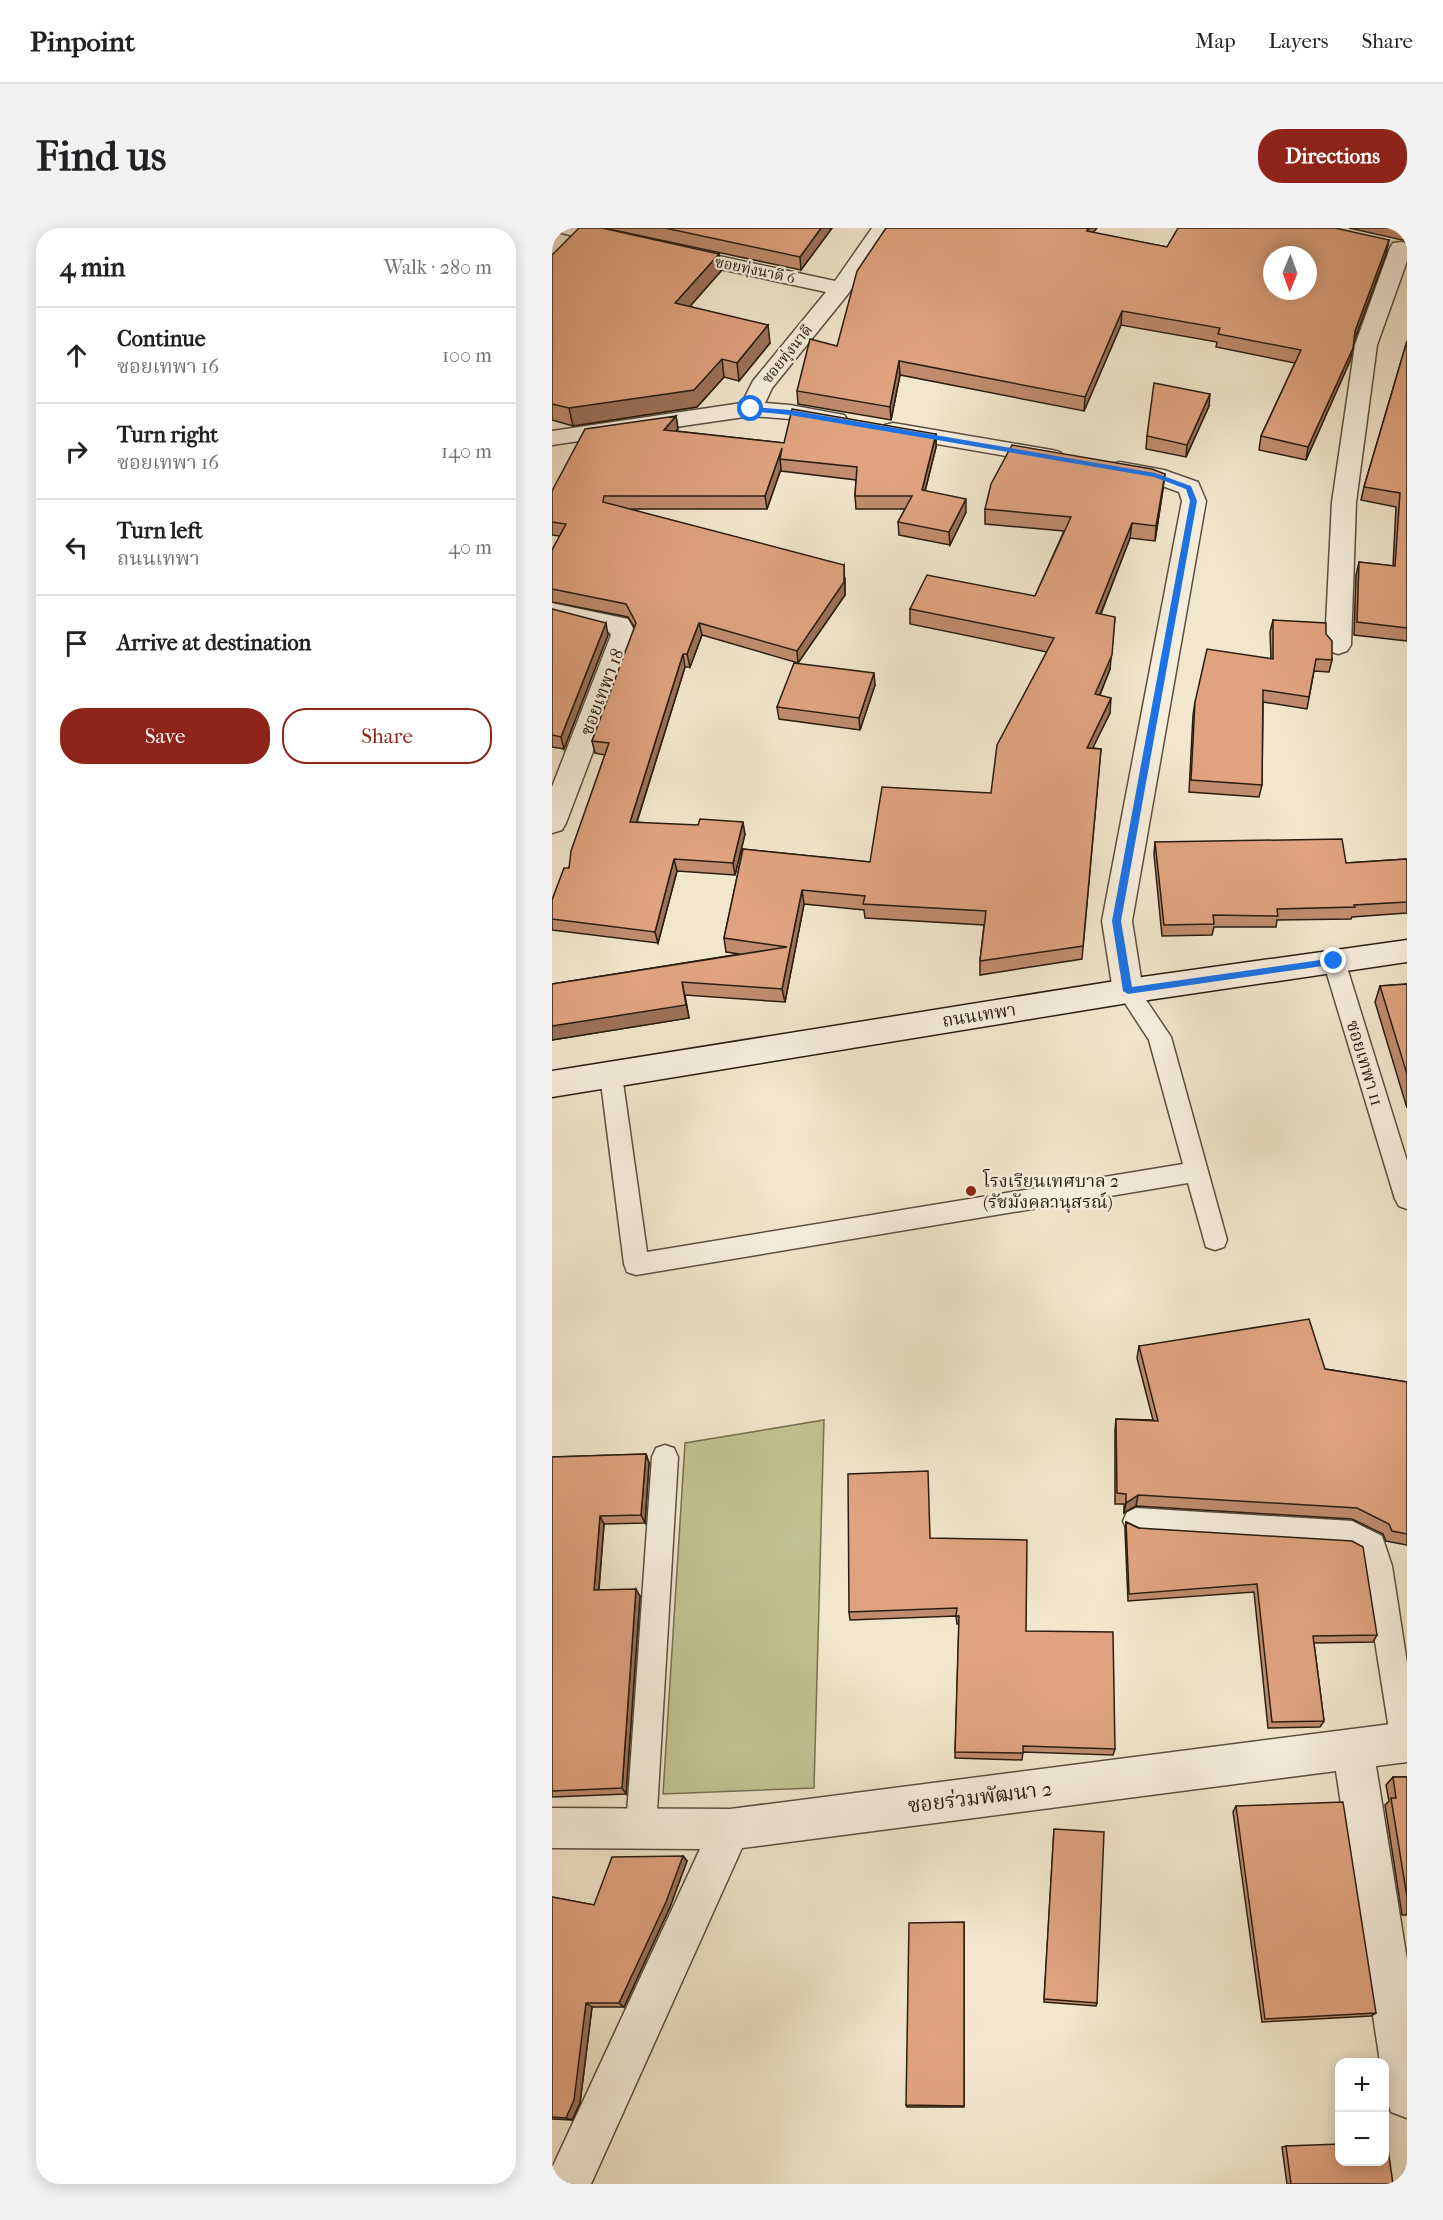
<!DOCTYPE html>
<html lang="en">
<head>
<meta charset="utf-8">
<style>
	:root { --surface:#fff; --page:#f2f2f2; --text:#202124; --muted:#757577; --line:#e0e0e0; --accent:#8f2418 }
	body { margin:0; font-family:"IM FELL French Canon","Noto Serif Thai",serif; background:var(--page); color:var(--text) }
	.controls { position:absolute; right:18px; bottom:18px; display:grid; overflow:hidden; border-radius:12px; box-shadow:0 3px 15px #0003 }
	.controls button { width:54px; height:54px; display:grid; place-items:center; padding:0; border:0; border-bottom:2px solid var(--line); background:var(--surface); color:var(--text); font:30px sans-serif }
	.compass { position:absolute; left:711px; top:18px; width:54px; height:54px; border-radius:50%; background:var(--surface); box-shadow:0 3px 15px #0003; rotate:181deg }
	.stop { position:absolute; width:18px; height:18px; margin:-14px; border:4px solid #1a73e8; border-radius:50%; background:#fff }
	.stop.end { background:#1a73e8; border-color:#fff; box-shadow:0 2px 6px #0008 }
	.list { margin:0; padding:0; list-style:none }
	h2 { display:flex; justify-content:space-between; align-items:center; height:78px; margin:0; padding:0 24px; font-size:26px }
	h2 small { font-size:20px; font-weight:400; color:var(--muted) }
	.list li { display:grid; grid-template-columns:39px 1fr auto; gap:18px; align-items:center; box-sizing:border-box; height:96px; padding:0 24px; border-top:2px solid var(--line) }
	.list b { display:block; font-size:22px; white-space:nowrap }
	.list p { margin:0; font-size:20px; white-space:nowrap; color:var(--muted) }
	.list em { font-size:20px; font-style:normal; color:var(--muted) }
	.actions { display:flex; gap:12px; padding:18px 24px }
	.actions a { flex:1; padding:14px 0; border:2px solid var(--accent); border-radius:24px; text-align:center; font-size:21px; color:var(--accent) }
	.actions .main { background:var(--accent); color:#fff }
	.icon { flex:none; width:33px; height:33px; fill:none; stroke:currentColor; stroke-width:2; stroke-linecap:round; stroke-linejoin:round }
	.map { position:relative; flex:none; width:855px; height:1956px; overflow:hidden; border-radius:24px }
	header { display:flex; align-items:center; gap:36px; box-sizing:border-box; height:84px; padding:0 30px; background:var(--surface); border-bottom:2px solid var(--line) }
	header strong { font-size:28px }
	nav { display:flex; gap:33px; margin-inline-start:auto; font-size:21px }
	.intro { display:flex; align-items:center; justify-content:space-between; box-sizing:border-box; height:144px; padding:0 36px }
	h1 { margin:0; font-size:42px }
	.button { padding:15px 27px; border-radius:24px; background:var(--accent); color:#fff; font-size:21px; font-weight:700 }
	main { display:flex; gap:36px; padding:0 36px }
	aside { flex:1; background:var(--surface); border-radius:24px; box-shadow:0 3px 15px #0003 }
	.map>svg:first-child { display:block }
</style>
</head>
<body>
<header>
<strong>Pinpoint</strong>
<nav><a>Map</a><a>Layers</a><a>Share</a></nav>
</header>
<div class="intro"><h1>Find us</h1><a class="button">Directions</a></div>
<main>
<aside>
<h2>4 min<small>Walk · 280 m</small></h2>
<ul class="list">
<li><svg class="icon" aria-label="ahead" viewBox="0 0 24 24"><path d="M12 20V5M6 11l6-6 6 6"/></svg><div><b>Continue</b><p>ซอยเทพา 16</p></div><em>100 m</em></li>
<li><svg class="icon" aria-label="right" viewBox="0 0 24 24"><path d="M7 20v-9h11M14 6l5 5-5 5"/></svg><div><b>Turn right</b><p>ซอยเทพา 16</p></div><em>140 m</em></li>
<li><svg class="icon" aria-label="left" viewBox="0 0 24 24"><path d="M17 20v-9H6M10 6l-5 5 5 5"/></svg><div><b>Turn left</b><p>ถนนเทพา</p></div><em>40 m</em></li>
<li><svg class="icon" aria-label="arrive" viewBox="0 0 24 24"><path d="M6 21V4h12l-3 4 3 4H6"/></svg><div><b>Arrive at destination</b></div></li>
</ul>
<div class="actions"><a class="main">Save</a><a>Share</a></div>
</aside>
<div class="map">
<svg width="855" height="1956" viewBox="0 0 855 1956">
	<rect width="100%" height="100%" fill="#f2e6cc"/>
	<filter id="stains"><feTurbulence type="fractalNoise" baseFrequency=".00333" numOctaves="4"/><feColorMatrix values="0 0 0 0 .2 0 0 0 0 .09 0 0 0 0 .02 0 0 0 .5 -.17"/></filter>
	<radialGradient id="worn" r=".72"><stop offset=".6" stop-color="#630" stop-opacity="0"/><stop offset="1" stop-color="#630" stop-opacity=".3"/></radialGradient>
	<path fill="#c2c392" stroke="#767052" stroke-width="1.5" d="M 272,1192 L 262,1560 L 111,1566 L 133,1215 Z"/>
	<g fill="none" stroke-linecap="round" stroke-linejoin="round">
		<defs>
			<path id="lane" d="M 782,725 L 790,727 L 793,733 L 855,933 L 855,981 L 847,978 L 843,971 L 771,733 L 774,727 Z
				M 576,754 L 584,757 L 619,809 L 675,1012 L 672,1019 L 663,1022 L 654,1019 L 636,955 L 84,1047 L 75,1044 L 72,1036 L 48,847 L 51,840 L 59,838 L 67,840 L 70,847 L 95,1024 L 631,936 L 597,812 L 565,763 L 568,757 Z
				M 113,1217 L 122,1220 L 126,1229 L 104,1600 L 99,1610 L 89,1615 L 79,1610 L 74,1600 L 100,1229 L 104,1220 Z
				M 584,1280 L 800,1293 L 830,1308 L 840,1338 L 855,1435 L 855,1528 L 843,1524 L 839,1514 L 809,1325 L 797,1319 L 584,1306 L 575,1302 L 571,1293 L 575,1284 Z"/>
			<path id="street" d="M 2,0 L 40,0 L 76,9 L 80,13 L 76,17 L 69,19 L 5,4 Z
				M 320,0 L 341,0 L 296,66 L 220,160 L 213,175 L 238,177 L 292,187 L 296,192 L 292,197 L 284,199 L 238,191 L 199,188 L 0,217 L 0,203 L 190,175 L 201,153 L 274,64 L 117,30 L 114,25 L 117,20 L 125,19 L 283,53 Z
				M 849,14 L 855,15 L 855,33 L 825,117 L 804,274 L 799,417 L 795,423 L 786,426 L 777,423 L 773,417 L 780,274 L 803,117 L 838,20 L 841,15 Z
				M 341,195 L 500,222 L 508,224 L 512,229 L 508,234 L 500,236 L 333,207 L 329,202 L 333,197 Z
				M 568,234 L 612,242 L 646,254 L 654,273 L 580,693 L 591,763 L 587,771 L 576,775 L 565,771 L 561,763 L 550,693 L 630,273 L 627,264 L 599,254 L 560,246 L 556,241 L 560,236 Z
				M 0,375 L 76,391 L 85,407 L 14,595 L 10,602 L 0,605 L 0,559 L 59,407 L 57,404 L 0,391 Z
				M 855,1494 L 855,1534 L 824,1538 L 855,1732 L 855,1890 L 839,1884 L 832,1864 L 832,1834 L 828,1834 L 784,1543 L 190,1620 L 39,1956 L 0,1956 L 0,1940 L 148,1621 L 0,1620 L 0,1580 L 178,1581 Z"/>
			<path id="secondary" d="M 855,712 L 855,734 L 576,775 L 0,869 L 0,843 L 576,751 Z"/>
		</defs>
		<use href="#lane" stroke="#5b4f40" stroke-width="3"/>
		<use href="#street" stroke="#5b4f40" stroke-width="3"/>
		<use href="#secondary" stroke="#291d11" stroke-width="3"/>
		<use href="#lane" fill="#f7efde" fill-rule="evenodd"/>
		<use href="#street" fill="#f7efde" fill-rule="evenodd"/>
		<use href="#secondary" fill="#f7efde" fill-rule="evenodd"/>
	</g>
	<path fill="#c08c6d" stroke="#291d11" stroke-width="1.5" d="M 52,0 L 280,0 L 249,42 Z
		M 797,0 L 855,0 L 855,13 Z
		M 541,5 L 615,19 L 837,12 L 834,26 L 802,113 L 798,133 L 754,232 L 707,222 L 709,208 L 743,135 L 664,119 L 665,114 L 569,97 L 532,183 L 348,147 L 339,192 L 246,176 L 245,163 L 285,118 Z
		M 167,26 L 169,43 L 138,78 L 218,115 L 187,153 L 172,149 L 145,179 L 21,198 L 0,192 L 0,27 Z
		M 855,113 L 855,413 L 802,407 L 804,347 L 807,334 L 841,338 L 844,279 L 809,272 L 812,259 Z
		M 657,178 L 634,229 L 594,221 L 595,208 Z
		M 124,188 L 126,201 L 124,203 L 232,215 L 384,206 L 384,219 L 373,263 L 414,284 L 398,317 L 347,307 L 346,294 L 353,281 L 304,281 L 303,268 L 304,252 L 229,243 L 229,241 L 215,281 L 79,281 L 293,350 L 293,367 L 246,435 L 150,407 L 138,439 L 133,439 L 85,594 L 193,606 L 183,647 L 125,643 L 106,715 L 0,702 L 0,672 L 17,640 L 53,527 L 43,525 L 40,513 L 83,400 L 76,389 L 0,374 L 0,322 L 8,308 L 0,307 L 0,263 Z
		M 611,261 L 603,313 L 578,310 L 549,386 L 558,441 L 548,467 L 558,485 L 540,520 L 549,521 L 530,731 L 428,747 L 428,733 L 432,697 L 313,690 L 312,682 L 252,676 L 233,774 L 133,767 L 137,790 L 0,812 L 0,756 L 188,726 L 174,724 L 172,710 L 191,621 L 318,634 L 439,565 L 495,424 L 358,396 L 358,381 L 483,368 L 512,303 L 433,296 L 433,281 Z
		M 0,381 L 56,407 L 12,521 L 0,519 Z
		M 721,392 L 774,406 L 780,432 L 777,444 L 762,443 L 755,481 L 711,474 L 710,557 L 707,569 L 637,564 L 641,487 L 643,474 L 719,431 L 718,404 Z
		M 323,457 L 308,502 L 227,491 L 225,479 Z
		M 603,614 L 794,635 L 855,631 L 855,685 L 800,689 L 799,691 L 725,692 L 724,699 L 662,699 L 660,707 L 610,708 L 602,626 Z
		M 855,756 L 855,880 L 823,774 L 828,758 Z
		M 587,1118 L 773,1141 L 855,1154 L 855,1317 L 834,1313 L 831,1306 L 800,1291 L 584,1278 L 572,1285 L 572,1276 L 563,1276 L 563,1202 L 564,1191 L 601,1192 L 585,1130 Z
		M 94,1226 L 97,1235 L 93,1295 L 52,1296 L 47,1362 L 88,1368 L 74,1566 L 0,1569 L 0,1229 Z
		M 574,1294 L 825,1407 L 821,1414 L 762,1415 L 772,1493 L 768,1499 L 716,1500 L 702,1364 L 576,1373 L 573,1302 Z
		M 379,1310 L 474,1403 L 563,1521 L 561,1527 L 471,1524 L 470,1532 L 403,1530 L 407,1396 L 405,1396 L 404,1388 L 298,1392 L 297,1384 Z
		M 841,1549 L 855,1549 L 855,1687 L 850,1687 L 833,1577 L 837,1573 L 834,1557 Z
		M 684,1578 L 824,1785 L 819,1788 L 710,1794 L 681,1584 Z
		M 502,1601 L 545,1775 L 544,1778 L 492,1774 Z
		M 131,1628 L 135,1633 L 118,1679 L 72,1779 L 40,1779 L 28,1875 L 20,1892 L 0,1891 L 0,1669 L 42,1677 Z
		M 412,1694 L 412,1879 L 355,1879 L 354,1877 Z
		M 734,1918 L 841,1956 L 735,1956 L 730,1919 Z"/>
	<path fill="#9c7259" stroke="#291d11" stroke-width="1.5" d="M 269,0 L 280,0 L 249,42 L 248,29 Z
		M 535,0 L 545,0 L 536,11 Z
		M 837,12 L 834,26 L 801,116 L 803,103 Z
		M 167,26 L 169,43 L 126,92 L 123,75 Z
		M 570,83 L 569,97 L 532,183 L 533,169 Z
		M 216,97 L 218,115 L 187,153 L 185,135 Z
		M 801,120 L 798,133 L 754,232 L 756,219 Z
		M 170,131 L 172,149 L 145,179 L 21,198 L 17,180 Z
		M 347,133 L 348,147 L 339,192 L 338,179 Z
		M 658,166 L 657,178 L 634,229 L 635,217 Z
		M 124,188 L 126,201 L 114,214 L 112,202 Z
		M 384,206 L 384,219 L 370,275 L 370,262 Z
		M 230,220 L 228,231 L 229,241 L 215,281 L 213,268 Z
		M 613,246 L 611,261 L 603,313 L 604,298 Z
		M 414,271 L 414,284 L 398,317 L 397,304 Z
		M 580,295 L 578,310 L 543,400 L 544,385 Z
		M 292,337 L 293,367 L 246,435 L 245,423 Z
		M 563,389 L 558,441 L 542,481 L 543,466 Z
		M 54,395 L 56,407 L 12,521 L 9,509 Z
		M 147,395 L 150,407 L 138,439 L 135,426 Z
		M 131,426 L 133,439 L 81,606 L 78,594 Z
		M 322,445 L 323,457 L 308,502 L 307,490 Z
		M 559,470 L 558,485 L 534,534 L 535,520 Z
		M 191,594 L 193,606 L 183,647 L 181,635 Z
		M 122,631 L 125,643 L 106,715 L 103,704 Z
		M 250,662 L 252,676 L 233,774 L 230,761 Z
		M 130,754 L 137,790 L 0,812 L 0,798 Z
		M 94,1226 L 97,1235 L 93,1295 L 89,1287 Z
		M 586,1267 L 584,1278 L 572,1285 L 574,1275 Z
		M 48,1288 L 52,1296 L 46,1370 L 42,1362 Z
		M 84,1361 L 88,1368 L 74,1566 L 70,1560 Z
		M 131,1628 L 135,1633 L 118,1679 L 72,1779 L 67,1775 Z
		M 34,1775 L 40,1779 L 28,1875 L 20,1892 L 14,1890 Z"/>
	<path fill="#dfa37f" stroke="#291d11" stroke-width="1.5" fill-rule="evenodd" d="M 27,0 L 50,0 L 167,26 L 123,75 L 216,97 L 185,135 L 170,131 L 142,162 L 17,180 L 0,176 L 0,27 Z
		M 113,0 L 269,0 L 248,29 Z
		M 334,0 L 535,0 L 535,1 L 537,1 L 535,3 L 615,19 L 626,0 L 783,0 L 837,12 L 803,103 L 801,120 L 756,219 L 709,208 L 749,122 L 666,106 L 668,100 L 570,83 L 533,169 L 347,133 L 338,179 L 245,163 L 258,111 L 285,118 L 305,43 ZM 720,27 L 756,27 L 756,63 L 720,63 Z
		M 855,113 L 855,400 L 805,394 L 807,334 L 843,338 L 848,265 L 812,259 Z
		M 602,155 L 658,166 L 635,217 L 595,208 Z
		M 240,181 L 384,206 L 370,262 L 414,271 L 397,304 L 346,294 L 360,268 L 303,268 L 305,239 L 228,231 L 230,220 L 213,268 L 52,268 L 51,274 L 292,337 L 292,354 L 245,423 L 147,395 L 135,426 L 131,426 L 78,594 L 146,597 L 148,591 L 191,594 L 181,635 L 122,631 L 103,704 L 0,691 L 0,672 L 12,640 L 17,640 L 19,623 L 57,515 L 40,513 L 84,395 L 74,376 L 0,361 L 0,322 L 14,296 L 0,294 L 0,263 L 33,201 L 124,188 L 112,202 L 232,215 Z
		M 460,217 L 600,241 L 613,246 L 604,298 L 580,295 L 544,385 L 563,389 L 560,427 L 543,466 L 559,470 L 535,520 L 549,521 L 531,718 L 428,733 L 434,683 L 311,676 L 313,668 L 250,662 L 230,761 L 130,754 L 134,777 L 0,798 L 0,756 L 235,719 L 172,710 L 191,621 L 318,634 L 330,559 L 439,565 L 445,517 L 502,410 L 358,381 L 375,347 L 483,368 L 519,289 L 433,281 L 439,256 Z
		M 0,381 L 54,395 L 9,509 L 0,507 Z
		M 721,392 L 774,395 L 774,406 L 780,413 L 780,432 L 764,431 L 757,469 L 711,462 L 710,557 L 639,552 L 643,474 L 655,421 L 721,431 Z
		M 242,435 L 322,445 L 307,490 L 225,479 Z
		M 790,611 L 794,635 L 855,631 L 855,674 L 802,677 L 803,679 L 725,681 L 726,688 L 661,687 L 662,696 L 612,697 L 603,614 Z
		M 855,756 L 855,846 L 828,758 Z
		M 757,1091 L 773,1141 L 855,1154 L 855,1306 L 840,1303 L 837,1296 L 805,1280 L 586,1267 L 574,1275 L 574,1266 L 565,1265 L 564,1191 L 606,1193 L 587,1118 Z
		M 94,1226 L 89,1287 L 48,1288 L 42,1362 L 84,1361 L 70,1560 L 0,1563 L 0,1229 Z
		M 376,1243 L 378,1310 L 475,1312 L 474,1403 L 561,1404 L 563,1521 L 471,1518 L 471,1525 L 403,1524 L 407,1388 L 404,1388 L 405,1380 L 297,1384 L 296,1246 Z
		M 574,1294 L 586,1300 L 800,1313 L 811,1319 L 825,1407 L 761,1408 L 772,1493 L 720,1494 L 705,1356 L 577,1366 Z
		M 841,1549 L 855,1549 L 855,1669 L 839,1570 L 844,1570 Z
		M 791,1574 L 824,1785 L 713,1791 L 684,1578 Z
		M 502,1601 L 552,1604 L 545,1775 L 492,1771 Z
		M 131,1628 L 114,1674 L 67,1775 L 34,1775 L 22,1872 L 14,1890 L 0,1889 L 0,1669 L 42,1677 L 60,1629 Z
		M 412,1694 L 412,1878 L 354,1877 L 357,1695 Z
		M 832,1914 L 835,1914 L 841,1956 L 739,1956 L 734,1918 L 788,1916 L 788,1934 L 832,1934 Z"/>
	<path fill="#1a73e8" d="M 199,179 L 238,182 L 603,245 L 639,258 L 645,273 L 569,693 L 580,759 L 782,730 L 786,733 L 785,736 L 576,766 L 571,763 L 560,693 L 638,273 L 634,261 L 602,249 L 238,187 L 196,183 Z"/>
	<circle fill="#8f2418" stroke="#f7efde" stroke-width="2" cx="419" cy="963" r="6"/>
	<g text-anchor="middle" stroke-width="4.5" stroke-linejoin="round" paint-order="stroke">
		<g font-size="15" fill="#291d11" stroke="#f7efde">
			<text transform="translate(203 42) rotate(12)" y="5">ซอยทุ่งนาดี 6</text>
			<text transform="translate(235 126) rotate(-51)" y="5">ซอยทุ่งนาดี</text>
		</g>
		<g font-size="18" fill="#291d11" stroke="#f7efde">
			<text transform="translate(50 464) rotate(-69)" y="6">ซอยเทพา 18</text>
			<text transform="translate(427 787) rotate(-9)" y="6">ถนนเทพา</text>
			<text transform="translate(813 835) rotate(73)" y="6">ซอยเทพา 11</text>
		</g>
		<g font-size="18" fill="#291d11" stroke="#f7efde" text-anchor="start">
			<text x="431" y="959">โรงเรียนเทศบาล 2<tspan x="431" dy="21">(รัชมังคลานุสรณ์)</tspan></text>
		</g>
		<g font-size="21" fill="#291d11" stroke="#f7efde">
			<text transform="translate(428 1569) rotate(-7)" y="7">ซอยร่วมพัฒนา 2</text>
		</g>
	</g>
	<rect width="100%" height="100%" filter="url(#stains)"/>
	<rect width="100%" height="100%" fill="url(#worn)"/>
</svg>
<div class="controls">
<button>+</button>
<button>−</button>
</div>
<svg class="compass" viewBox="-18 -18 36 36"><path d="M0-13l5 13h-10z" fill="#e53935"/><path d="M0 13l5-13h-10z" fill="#757577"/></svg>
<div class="stop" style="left:199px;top:181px"></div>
<div class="stop end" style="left:782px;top:733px"></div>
</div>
</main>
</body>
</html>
